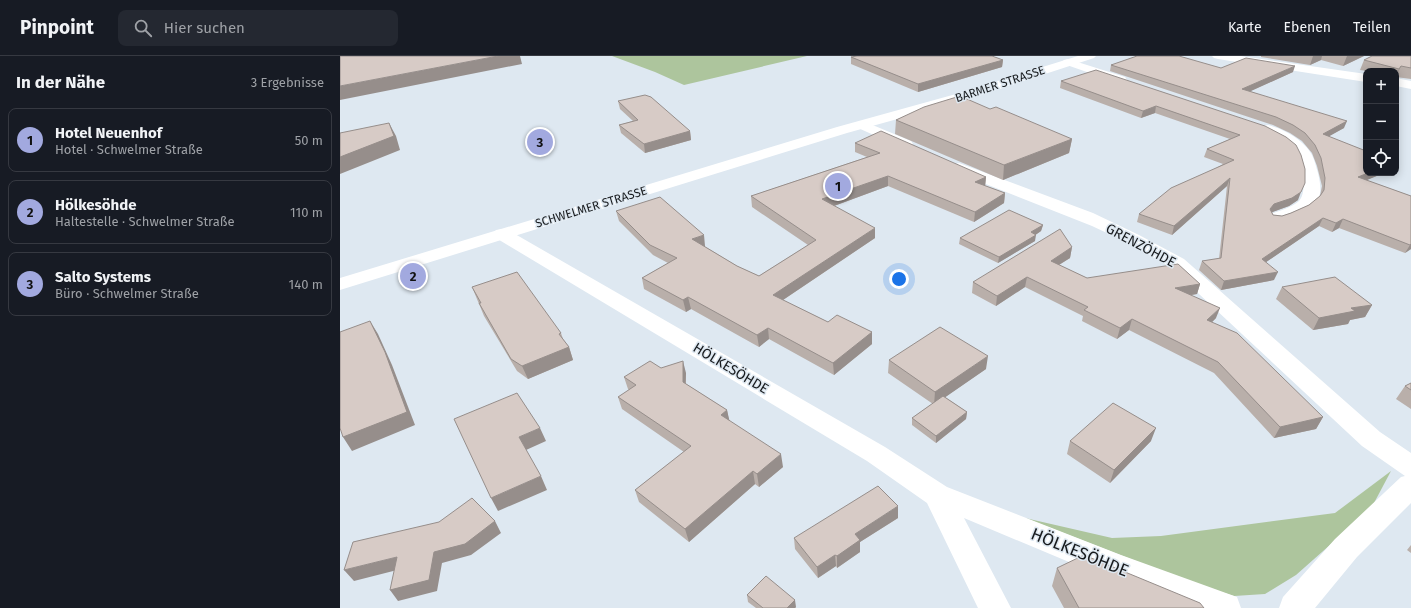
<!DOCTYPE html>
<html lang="de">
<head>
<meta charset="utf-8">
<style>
	:root { --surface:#171b24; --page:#242831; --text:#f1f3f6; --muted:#9ea1a6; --line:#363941; --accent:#a2a9df }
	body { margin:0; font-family:"Fira Sans",sans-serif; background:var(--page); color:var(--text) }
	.controls { position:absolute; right:12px; top:12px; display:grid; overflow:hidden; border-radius:8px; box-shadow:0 2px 10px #0003 }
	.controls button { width:36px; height:36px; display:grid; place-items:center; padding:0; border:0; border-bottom:1px solid var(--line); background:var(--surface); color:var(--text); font:20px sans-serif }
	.you { position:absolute; left:559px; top:223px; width:14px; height:14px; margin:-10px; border:3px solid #fff; border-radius:50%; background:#1a73e8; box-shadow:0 0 0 6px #1a73e833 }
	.badge { display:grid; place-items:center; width:26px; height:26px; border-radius:50%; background:var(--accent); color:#111; font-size:13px; font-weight:700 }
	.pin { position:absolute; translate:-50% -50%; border:2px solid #fff; box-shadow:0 1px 4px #0006 }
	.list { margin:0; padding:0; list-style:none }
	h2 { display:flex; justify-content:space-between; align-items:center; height:52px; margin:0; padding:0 16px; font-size:17px }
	h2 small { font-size:13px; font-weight:400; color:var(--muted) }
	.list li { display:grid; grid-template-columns:26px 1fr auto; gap:12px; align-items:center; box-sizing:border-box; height:64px; margin:0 8px 8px; padding:0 8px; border:1px solid var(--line); border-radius:8px }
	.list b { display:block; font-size:15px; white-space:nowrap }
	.list p { margin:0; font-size:13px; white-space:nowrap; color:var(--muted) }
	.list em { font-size:13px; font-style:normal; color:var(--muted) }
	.icon { flex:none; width:22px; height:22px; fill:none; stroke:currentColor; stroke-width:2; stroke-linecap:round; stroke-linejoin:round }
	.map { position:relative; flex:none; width:1071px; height:552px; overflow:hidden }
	header { display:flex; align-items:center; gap:24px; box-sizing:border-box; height:56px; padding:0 20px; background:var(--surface); border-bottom:1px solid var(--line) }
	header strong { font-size:19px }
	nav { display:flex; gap:22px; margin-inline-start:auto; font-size:14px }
	.search { width:280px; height:36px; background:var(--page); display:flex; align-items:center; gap:10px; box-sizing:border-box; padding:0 14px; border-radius:8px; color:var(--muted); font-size:15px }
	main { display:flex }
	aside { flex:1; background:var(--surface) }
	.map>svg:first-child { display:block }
</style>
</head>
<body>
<header>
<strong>Pinpoint</strong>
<div class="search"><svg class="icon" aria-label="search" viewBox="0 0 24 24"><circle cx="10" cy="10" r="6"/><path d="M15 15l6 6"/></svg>Hier suchen</div>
<nav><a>Karte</a><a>Ebenen</a><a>Teilen</a></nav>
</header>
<main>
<aside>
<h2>In der Nähe<small>3 Ergebnisse</small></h2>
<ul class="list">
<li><span class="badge">1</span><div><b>Hotel Neuenhof</b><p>Hotel · Schwelmer Straße</p></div><em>50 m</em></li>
<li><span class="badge">2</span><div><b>Hölkesöhde</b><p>Haltestelle · Schwelmer Straße</p></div><em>110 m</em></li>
<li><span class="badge">3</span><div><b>Salto Systems</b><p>Büro · Schwelmer Straße</p></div><em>140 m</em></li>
</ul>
</aside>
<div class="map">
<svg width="1071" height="552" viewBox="0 0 1071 552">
	<rect width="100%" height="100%" fill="#dee8f1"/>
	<path fill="#adc59d" d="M 272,0 L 467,0 L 344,29 L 315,16 Z
		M 1051,415 L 1034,447 L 1008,473 L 956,519 L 925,538 L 894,540 L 855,528 L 685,462 L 772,482 L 821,480 L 995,457 Z"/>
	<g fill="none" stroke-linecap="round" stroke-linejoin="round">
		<path fill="#fff" fill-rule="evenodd" d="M 872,0 L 901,0 L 1026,18 L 1026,26 L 878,3 L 874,2 Z
			M 728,3 L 785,21 L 787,24 L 785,27 L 781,28 L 724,8 L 722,6 L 724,4 Z
			M 1056,22 L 1071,25 L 1071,33 L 1056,30 Z
			M 523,65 L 571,85 L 573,88 L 571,91 L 566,92 L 561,91 L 518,72 L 516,69 L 518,66 Z
			M 928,69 C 944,73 964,84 972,99 C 975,105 976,111 978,117 C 984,141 979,150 957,160 C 948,164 941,168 931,166 L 928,162 L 931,158 C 939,155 952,151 959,145 C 968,136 962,105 954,96 C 946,86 934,82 923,76 L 921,73 L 923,70 Z
			M 619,107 L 753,157 L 799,179 L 844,203 L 1040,376 L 1071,397 L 1071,447 L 1017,501 L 975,552 L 939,552 L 943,541 L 995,483 L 1061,421 L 1065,420 L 1022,390 L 830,211 L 786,186 L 752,170 L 613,115 L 611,112 L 613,109 Z
			M 162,173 L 168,174 L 545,391 L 607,431 L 781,499 L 897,541 L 901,552 L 846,552 L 760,519 L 624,462 L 671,552 L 638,552 L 587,447 L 527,405 L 156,182 L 153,178 L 156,174 Z"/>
		<path fill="#fff" fill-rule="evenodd" d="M 738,0 L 756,0 L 754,2 L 626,44 L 507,77 L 0,234 L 0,222 L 497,71 L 616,38 Z"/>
	</g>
	<path fill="#b9afaa" d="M 921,0 L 1024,0 L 1003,10 L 981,4 L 970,9 L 921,1 Z
		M 1071,0 L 1071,23 L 1056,21 L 1056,15 L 1026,15 L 1020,14 L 1024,4 Z
		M 511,1 L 663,4 L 662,11 L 578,36 L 511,8 Z
		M 771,9 L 881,12 L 953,16 L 910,35 L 1004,72 L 988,80 L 1026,117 L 1044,117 L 1026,124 L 1071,140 L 1071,193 L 1065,197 L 999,172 L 992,176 L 979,170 L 926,206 L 934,224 L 881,234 L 859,214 L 862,205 L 879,203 L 887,130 L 832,179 L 797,166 L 799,158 L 883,108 L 864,101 L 867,93 L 890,83 L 815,57 L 801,62 L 720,32 L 721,25 L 925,70 L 958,144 L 949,150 L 932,156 L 933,159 L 942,160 L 951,157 L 969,149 L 980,140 L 982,130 L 977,110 L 972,97 L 962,85 L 950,77 L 933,69 L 770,15 Z
		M 278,45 L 350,75 L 351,84 L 305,97 L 281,77 L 279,69 L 293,65 L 280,53 Z
		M 650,53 L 732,83 L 729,97 L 663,124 L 555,78 L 556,64 Z
		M 515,87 L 646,121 L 645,130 L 665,137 L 664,147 L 634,166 L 548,130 L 494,150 L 535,182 L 443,244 L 488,266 L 532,276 L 532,288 L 494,319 L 429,283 L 419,291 L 351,253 L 346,256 L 304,233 L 302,222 L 328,207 L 313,199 L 279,165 L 276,155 L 365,190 L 364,190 L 397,210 L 419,220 L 468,189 L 412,151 L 411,140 L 527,101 L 515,96 Z
		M 703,169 L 701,175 L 695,179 L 695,185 L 658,207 L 619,188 L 620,182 Z
		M 732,191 L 730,202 L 719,209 L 747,222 L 860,228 L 857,238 L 851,239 L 876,262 L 872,266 L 983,361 L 976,373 L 934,382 L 874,317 L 789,274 L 777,283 L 742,265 L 743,260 L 685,231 L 656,250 L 632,237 L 633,226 Z
		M 132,231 L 221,277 L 223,283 L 229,291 L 233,304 L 188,323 L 177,315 L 144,260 Z
		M 942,231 L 1032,249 L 1025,261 L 1010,264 L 1008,268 L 973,274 L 936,243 Z
		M 549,304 L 646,313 L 605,341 L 627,356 L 626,363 L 596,387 L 572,369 L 572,362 L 593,348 L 548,317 Z
		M 321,312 L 346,317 L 346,328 L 387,354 L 389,365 L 443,411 L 419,431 L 415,428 L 349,486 L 299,446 L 295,434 L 344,396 L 282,353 L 278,341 L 289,334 L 288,333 L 284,321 Z
		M 1071,327 L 1071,353 L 1056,343 L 1065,330 Z
		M 730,385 L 811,385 L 770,427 L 727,398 Z
		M 558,462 L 520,486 L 520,496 L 497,512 L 496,510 L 478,522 L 455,493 L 454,482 Z
		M 1071,489 L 1071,497 L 1067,494 Z
		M 717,512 L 864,552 L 724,552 L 712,530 Z
		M 407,539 L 456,551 L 455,552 L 416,552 L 408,546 Z"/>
	<path fill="#968e8b" d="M 158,0 L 180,0 L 182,8 L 0,44 L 0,30 Z
		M 973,0 L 982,0 L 981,4 L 970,9 Z
		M 1007,0 L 1024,0 L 1003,10 Z
		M 663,4 L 662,11 L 578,36 L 578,28 Z
		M 955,10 L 953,16 L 900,40 L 902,33 Z
		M 1061,10 L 1056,21 L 1059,13 Z
		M 816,50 L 815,57 L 801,62 L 803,55 Z
		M 1007,65 L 1004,72 L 979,86 L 983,78 Z
		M 49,67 L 56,80 L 60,94 L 0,118 L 0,101 Z
		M 350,75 L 351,84 L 305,97 L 304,88 Z
		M 732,83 L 729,97 L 663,124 L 664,109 Z
		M 1028,117 L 1044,117 L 1015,129 L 1018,121 Z
		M 548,120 L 548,130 L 483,154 L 482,143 Z
		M 646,121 L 645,131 L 635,126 Z
		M 890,122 L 887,130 L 832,179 L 834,170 Z
		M 961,136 L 958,144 L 949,150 L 930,157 L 930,153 L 934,148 Z
		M 665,137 L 664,147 L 634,166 L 635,156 Z
		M 983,162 L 979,170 L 919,211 L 922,203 Z
		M 1003,163 L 999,172 L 992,176 L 996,167 Z
		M 703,169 L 701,175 L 694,180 L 696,179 L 695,185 L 658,207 L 659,201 L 691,176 Z
		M 535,172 L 535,182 L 434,250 L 433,239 Z
		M 364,179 L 365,190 L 354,194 L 352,183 Z
		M 1071,188 L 1071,193 L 1065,197 L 1070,189 Z
		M 732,191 L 730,202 L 709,215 L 711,205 Z
		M 938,216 L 934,224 L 881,234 L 884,225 Z
		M 687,221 L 685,231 L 656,250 L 657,240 Z
		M 860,228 L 857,238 L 832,242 L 835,232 Z
		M 348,241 L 351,253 L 346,256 L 343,244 Z
		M 1032,249 L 1025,261 L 1010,264 L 1008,268 L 973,274 L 979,262 L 1011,252 Z
		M 880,252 L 876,262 L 863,275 L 867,264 Z
		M 792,263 L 789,274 L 777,283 L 780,272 Z
		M 30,265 L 38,278 L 52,309 L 75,369 L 12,395 L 3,381 Z
		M 428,272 L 429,283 L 419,291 L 417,279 Z
		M 532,276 L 532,288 L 494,319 L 493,307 Z
		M 229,291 L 233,304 L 188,323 L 182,310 Z
		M 648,300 L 646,313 L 594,349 L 595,336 Z
		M 343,305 L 346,317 L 345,338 L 343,326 Z
		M 387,354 L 390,367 L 381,359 Z
		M 627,356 L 626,363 L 596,387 L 596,380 Z
		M 983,361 L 976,373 L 934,382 L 940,371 Z
		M 200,372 L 206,385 L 186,394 L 179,381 Z
		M 816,372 L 811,385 L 770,427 L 774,414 Z
		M 441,398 L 443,411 L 419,431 L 417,418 Z
		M 413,415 L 415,428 L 349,486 L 345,473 Z
		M 201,420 L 207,434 L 158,455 L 151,442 Z
		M 558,450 L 558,462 L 520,486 L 520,496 L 497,512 L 497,500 L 515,478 Z
		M 155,465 L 161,477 L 131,499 L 102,507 L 97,535 L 58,545 L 50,534 L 94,496 Z
		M 495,499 L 496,510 L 478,522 L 477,511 Z
		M 57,501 L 65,512 L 14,525 L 4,514 Z
		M 455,544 L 456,551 L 455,552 L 447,552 Z"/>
	<path fill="#d7cbc6" stroke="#968e8b" d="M 0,0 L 158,0 L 0,30 Z
		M 517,0 L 652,0 L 663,4 L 578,28 L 511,1 Z
		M 797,0 L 839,0 L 881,12 L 906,2 L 955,10 L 902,33 L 1007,65 L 983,78 L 1026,95 L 1026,117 L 1028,117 L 1018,121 L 1071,140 L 1071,188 L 1070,189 L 1003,163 L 996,167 L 983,162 L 922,203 L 938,216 L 884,225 L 862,205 L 881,202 L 890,122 L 834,170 L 799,158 L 831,132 L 894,104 L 867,93 L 900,79 L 816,50 L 803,55 L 721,25 L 756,14 L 925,70 L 946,81 L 956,89 L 961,99 L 965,113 L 965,127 L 961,136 L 952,142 L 934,148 L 930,153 L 933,159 L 942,160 L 951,157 L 969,149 L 980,140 L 984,134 L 985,122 L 981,102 L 975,89 L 965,77 L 953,69 L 936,61 L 771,9 Z
		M 1032,0 L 1071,0 L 1071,12 L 1061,10 L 1059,13 L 1024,4 Z
		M 305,39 L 311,41 L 350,75 L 304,88 L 279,69 L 298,64 L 278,45 Z
		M 620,40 L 650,53 L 656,51 L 732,83 L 664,109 L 556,64 L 584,51 Z
		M 49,67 L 54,80 L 0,101 L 0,77 Z
		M 541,75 L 646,121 L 635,126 L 665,137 L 635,156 L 548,120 L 482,143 L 535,172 L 433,239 L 488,266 L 497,259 L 532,276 L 493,307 L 428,272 L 417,279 L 348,241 L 343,244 L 302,222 L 337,202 L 310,189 L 276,155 L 320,141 L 364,179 L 352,183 L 397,210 L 419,220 L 476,184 L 411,140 L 540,97 L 515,87 Z
		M 669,154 L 703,169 L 691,176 L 696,179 L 659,201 L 620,182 Z
		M 720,173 L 732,191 L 711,205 L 747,222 L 838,208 L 860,228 L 835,232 L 880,252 L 867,264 L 897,277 L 983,361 L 940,371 L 878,306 L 792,263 L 780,272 L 744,254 L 748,251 L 687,221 L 657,240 L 633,226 Z
		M 177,216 L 221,277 L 219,278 L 229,291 L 182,310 L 171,303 L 139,247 L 141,247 L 132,231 Z
		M 995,221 L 1032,249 L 1011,252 L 1015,255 L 979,262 L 942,231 Z
		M 30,265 L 45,296 L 67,356 L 3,381 L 0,372 L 0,276 Z
		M 600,271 L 648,300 L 595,336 L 549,304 Z
		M 310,305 L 321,312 L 343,305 L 343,326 L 387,354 L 381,359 L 441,398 L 417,418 L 413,415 L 345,473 L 295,434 L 351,390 L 278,341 L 296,329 L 284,321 Z
		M 1071,327 L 1071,334 L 1065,330 Z
		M 177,337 L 200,372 L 179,381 L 201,420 L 151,442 L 114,363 Z
		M 603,340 L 627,356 L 596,380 L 572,362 Z
		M 773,347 L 816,372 L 774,414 L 730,385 Z
		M 538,430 L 558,450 L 515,478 L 520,484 L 497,500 L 495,499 L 477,511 L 454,482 Z
		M 132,442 L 155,465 L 125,488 L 94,496 L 89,524 L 50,534 L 57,501 L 4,514 L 13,486 L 99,466 Z
		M 744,499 L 860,547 L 864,552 L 739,552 L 717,512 Z
		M 426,520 L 455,544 L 447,552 L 423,552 L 407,539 Z"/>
	<g text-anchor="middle" stroke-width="3" stroke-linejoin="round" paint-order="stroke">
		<g font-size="12" fill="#171a1d" stroke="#dee8f1">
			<text transform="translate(660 28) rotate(-18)" y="4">BARMER STRASSE</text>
			<text transform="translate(251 151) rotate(-17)" y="4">SCHWELMER STRASSE</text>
		</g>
		<g font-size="14" fill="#171a1d" stroke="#dee8f1">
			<text transform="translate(801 189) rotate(28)" y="5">GRENZÖHDE</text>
			<text transform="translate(391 312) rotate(31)" y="5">HÖLKESÖHDE</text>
		</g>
		<g font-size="17" fill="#171a1d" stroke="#dee8f1">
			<text transform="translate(740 496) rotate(22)" y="6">HÖLKESÖHDE</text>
		</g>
	</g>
</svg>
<div class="controls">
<button>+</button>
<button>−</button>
<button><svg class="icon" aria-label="locate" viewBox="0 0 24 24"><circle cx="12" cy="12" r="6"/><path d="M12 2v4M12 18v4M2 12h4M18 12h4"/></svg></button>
</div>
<div class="you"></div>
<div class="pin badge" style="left:498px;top:130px">1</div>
<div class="pin badge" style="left:73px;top:220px">2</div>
<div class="pin badge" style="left:200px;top:86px">3</div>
</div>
</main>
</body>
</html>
